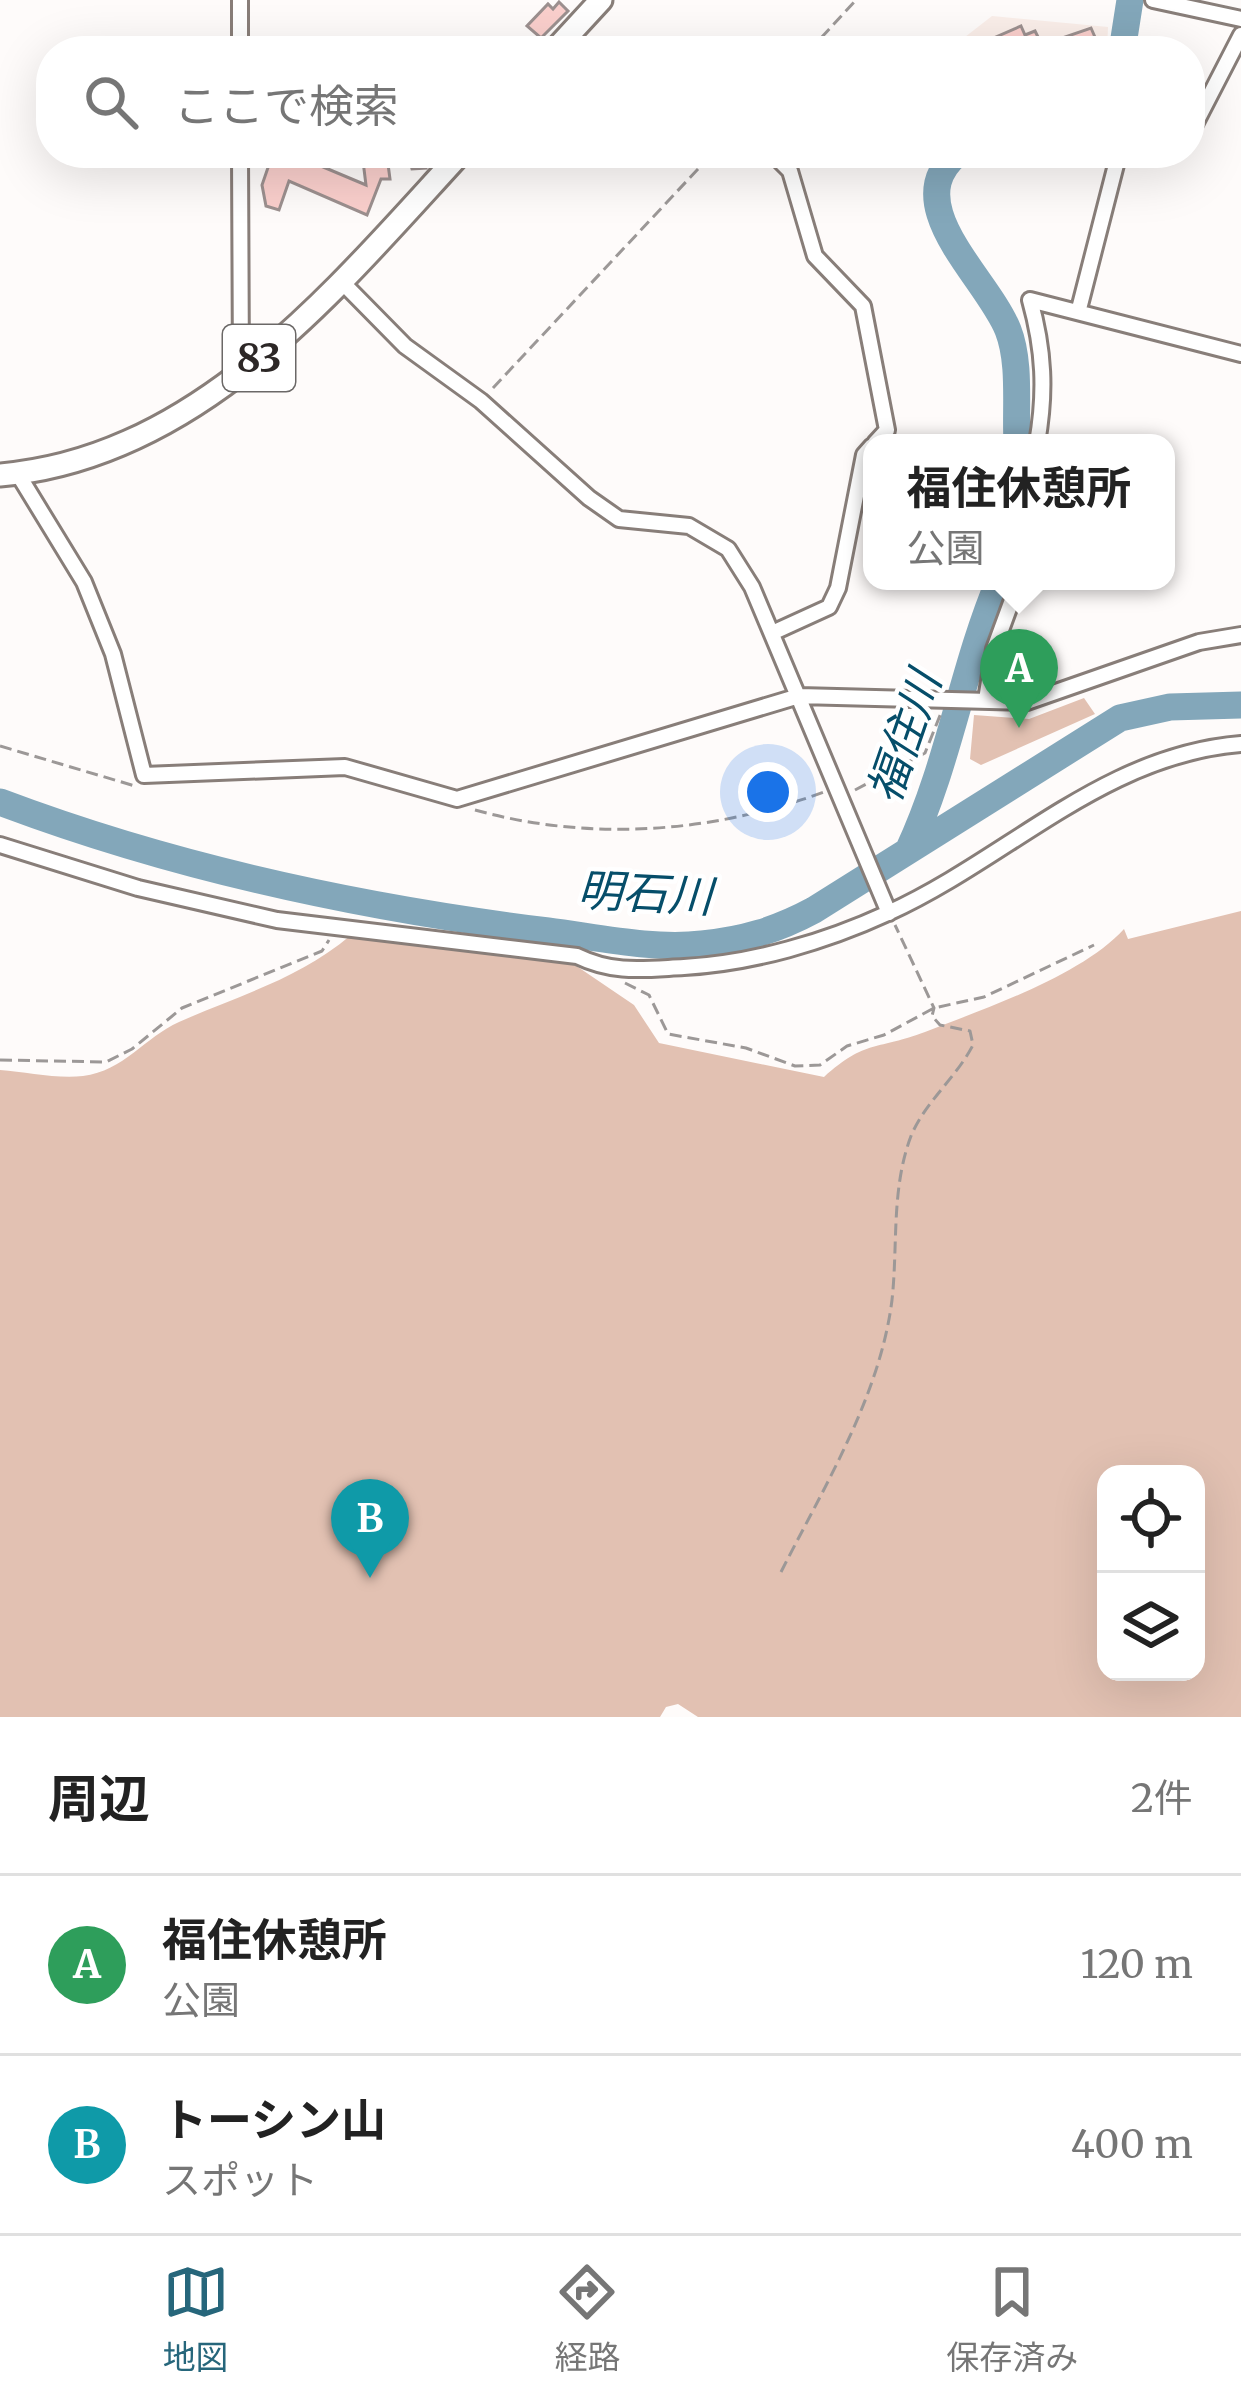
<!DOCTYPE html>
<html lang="ja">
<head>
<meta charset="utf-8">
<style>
	:root { --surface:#fff; --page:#f6f6f6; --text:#222; --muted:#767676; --line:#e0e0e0; --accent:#26667b }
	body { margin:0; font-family:Merriweather,"Noto Sans JP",serif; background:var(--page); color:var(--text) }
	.controls { position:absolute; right:36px; bottom:36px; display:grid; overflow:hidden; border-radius:24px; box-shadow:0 12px 48px #0002 }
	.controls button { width:108px; height:108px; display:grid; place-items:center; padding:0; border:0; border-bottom:3px solid var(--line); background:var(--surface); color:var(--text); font:60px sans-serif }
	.you { position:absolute; left:768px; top:792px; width:42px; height:42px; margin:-30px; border:9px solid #fff; border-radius:50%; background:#1a73e8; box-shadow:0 0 0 18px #1a73e833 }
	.badge { display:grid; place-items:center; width:78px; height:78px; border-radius:50%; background:var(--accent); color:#fff; font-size:39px; font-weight:700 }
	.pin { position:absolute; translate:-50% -99px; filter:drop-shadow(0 3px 6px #0008) }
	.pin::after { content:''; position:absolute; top:63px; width:42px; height:36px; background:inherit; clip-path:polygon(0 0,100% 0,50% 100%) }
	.popup { position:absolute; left:863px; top:434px; width:312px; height:156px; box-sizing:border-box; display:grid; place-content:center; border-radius:24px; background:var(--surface); filter:drop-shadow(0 3px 9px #0005); font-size:39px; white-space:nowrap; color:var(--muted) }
	.popup b { font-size:45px; color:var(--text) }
	.popup::after { content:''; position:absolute; left:50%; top:100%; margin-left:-24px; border:24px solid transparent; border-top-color:var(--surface) }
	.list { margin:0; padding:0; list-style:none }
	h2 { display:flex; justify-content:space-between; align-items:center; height:156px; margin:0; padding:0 48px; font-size:51px }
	h2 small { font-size:39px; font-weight:400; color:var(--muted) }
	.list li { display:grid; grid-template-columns:78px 1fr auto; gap:36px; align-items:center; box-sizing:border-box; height:180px; padding:0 48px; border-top:3px solid var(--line) }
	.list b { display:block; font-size:45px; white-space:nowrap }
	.list p { margin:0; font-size:39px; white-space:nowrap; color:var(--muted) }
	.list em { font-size:39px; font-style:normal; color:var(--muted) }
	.icon { flex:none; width:66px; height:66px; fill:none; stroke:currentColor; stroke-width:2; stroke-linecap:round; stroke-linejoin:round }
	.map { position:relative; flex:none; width:1241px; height:1717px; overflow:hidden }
	.search { position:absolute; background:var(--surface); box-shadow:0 12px 48px #0002; left:36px; right:36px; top:36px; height:132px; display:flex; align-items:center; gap:30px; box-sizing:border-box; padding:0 42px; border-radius:48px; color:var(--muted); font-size:45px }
	.sheet { height:516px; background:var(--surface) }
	nav { display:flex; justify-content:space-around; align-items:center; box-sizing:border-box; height:168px; border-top:3px solid var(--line); background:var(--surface); font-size:33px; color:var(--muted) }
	nav a { display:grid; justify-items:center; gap:6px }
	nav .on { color:var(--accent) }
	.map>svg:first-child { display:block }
</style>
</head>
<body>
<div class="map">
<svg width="1241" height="1717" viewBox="0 0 1241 1717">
	<rect width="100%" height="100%" fill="#fefbfa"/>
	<path fill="#faeee9" d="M 992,16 L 1108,27 L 1107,51 L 947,51 Z"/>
	<path fill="#e2c1b2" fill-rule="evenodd" d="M 1084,698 L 1095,714 L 981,765 L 970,759 L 974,715 L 1029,719 Z
		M 1241,911 L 1241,1717 L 698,1717 L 678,1704 L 666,1707 L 660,1717 L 0,1717 L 0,1070 C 26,1072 57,1079 83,1076 C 124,1071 145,1037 179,1022 C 240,995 299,979 351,935 L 575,965 L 634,1005 L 659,1043 L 824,1077 C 866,1039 878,1050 925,1032 C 986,1008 1081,976 1124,929 L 1128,939 ZM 1106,1474 L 1196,1474 L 1196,1672 L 1106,1672 Z"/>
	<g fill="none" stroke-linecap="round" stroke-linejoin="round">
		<path stroke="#83a7ba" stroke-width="27" d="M 1122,51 L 1130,0
			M 958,153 C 896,204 987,277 1008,330 C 1021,363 1015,408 1017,443
			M 0,802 C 175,868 362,908 548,931 C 596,937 653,950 702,944 C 743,940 777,930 814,910 L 1120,718 L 1170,707 L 1241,705
			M 908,851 C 949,764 962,669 999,581"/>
	</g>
	<path fill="#facfcc" stroke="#9c908f" stroke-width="3" d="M 559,2 L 568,11 L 541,38 L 527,26 L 548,4 L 553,9 Z
		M 1021,26 L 1025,35 L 1035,31 L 1042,45 L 1091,28 L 1101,51 L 1003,51 L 996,37 Z
		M 273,153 L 290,153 L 366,185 L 362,153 L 424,153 L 426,168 L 412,169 L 410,161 L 388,164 L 390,179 L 381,179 L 367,215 L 289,181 L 279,210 L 266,206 L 262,185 Z"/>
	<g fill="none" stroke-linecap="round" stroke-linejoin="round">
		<defs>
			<path id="street" d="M 1153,0 L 1241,19
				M 240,51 L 240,0
				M 1190,134 L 1241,35
				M 240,153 L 241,374
				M 772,153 L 790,171 L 815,256 L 863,306 L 887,430 L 875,443
				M 342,282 L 405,346 L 481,401 L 589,498 L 619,519 L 689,526 L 728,549 L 752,587 L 889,913
				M 1079,309 L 1119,153
				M 1037,443 C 1046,392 1044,350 1030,300 L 1241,354
				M 18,474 L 84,582 L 113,654 L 144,775 L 345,767 L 457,799 L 799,696 L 1027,702 L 1199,642 L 1241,635
				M 772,633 L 829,607 L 838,588 L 864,455 L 872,446
				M 986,700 L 994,649 L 1019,581
				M 0,845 L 138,888 L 277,920 L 577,956 C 614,974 644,969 684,967 C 753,963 825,942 888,913 C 1009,858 1103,755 1241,744"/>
			<path id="primary" d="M 554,51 L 601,0
				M 0,475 C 199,458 335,290 461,153"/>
		</defs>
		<use href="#street" stroke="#887e79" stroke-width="20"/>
		<use href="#primary" stroke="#887e79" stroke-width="27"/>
		<path stroke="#9c9897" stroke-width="3" stroke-dasharray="12 6" stroke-linecap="butt" d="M 809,51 L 856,0
			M 493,388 L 713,153
			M 0,746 L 135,786
			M 855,790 L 925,753 L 941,713
			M 475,810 C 591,842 712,833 824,792
			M 625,983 L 649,995 L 668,1034 L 746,1048 L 795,1066 L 820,1065 L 847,1046 L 884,1035 L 934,1008 L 984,997 L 1094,945
			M 0,1060 L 106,1062 L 132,1049 L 182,1008 L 322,951 L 329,940
			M 781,1572 C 824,1487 880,1396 892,1300 C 898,1245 891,1189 911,1136 C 925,1102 956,1078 973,1045 L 970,1031 L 940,1025 L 932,1016 L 934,1008 L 895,925"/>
		<use href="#street" stroke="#fff" stroke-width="14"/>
		<use href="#primary" stroke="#fff" stroke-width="21"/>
	</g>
	<g text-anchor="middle" stroke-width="9" stroke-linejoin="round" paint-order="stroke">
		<rect fill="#fff" stroke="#6b6867" stroke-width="3" x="223" y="325" width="72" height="66" rx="9"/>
		<g font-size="39" font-weight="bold" fill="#2c2726">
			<text x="259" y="372">83</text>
		</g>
		<g font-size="45" font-style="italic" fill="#064e6a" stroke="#fff">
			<text transform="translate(904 737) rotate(-71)" y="16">福住川</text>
			<text transform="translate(645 893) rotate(3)" y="16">明石川</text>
		</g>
	</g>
</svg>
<div class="controls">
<button><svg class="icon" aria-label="locate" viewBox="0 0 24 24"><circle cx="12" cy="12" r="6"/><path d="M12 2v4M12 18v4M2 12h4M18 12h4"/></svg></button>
<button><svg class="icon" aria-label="layers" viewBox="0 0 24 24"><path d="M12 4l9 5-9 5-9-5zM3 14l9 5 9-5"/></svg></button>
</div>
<div class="you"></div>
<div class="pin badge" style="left:1019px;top:728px;background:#2e9e5b">A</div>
<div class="popup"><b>福住休憩所</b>公園</div>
<div class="pin badge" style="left:370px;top:1578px;background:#0f9aa8">B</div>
<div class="search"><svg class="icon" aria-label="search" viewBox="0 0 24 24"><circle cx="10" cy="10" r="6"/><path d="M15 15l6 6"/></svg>ここで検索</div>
</div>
<section class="sheet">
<h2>周辺<small>2件</small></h2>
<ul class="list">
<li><span class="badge" style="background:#2e9e5b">A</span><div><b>福住休憩所</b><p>公園</p></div><em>120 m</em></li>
<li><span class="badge" style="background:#0f9aa8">B</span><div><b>トーシン山</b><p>スポット</p></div><em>400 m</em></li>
</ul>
</section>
<nav>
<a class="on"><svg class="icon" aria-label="map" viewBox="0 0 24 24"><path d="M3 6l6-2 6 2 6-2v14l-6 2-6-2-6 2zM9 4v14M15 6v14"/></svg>地図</a>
<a><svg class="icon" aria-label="directions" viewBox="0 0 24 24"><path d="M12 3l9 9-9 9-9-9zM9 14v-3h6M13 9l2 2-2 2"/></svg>経路</a>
<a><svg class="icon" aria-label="saved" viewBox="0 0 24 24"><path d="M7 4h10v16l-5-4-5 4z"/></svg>保存済み</a>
</nav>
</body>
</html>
